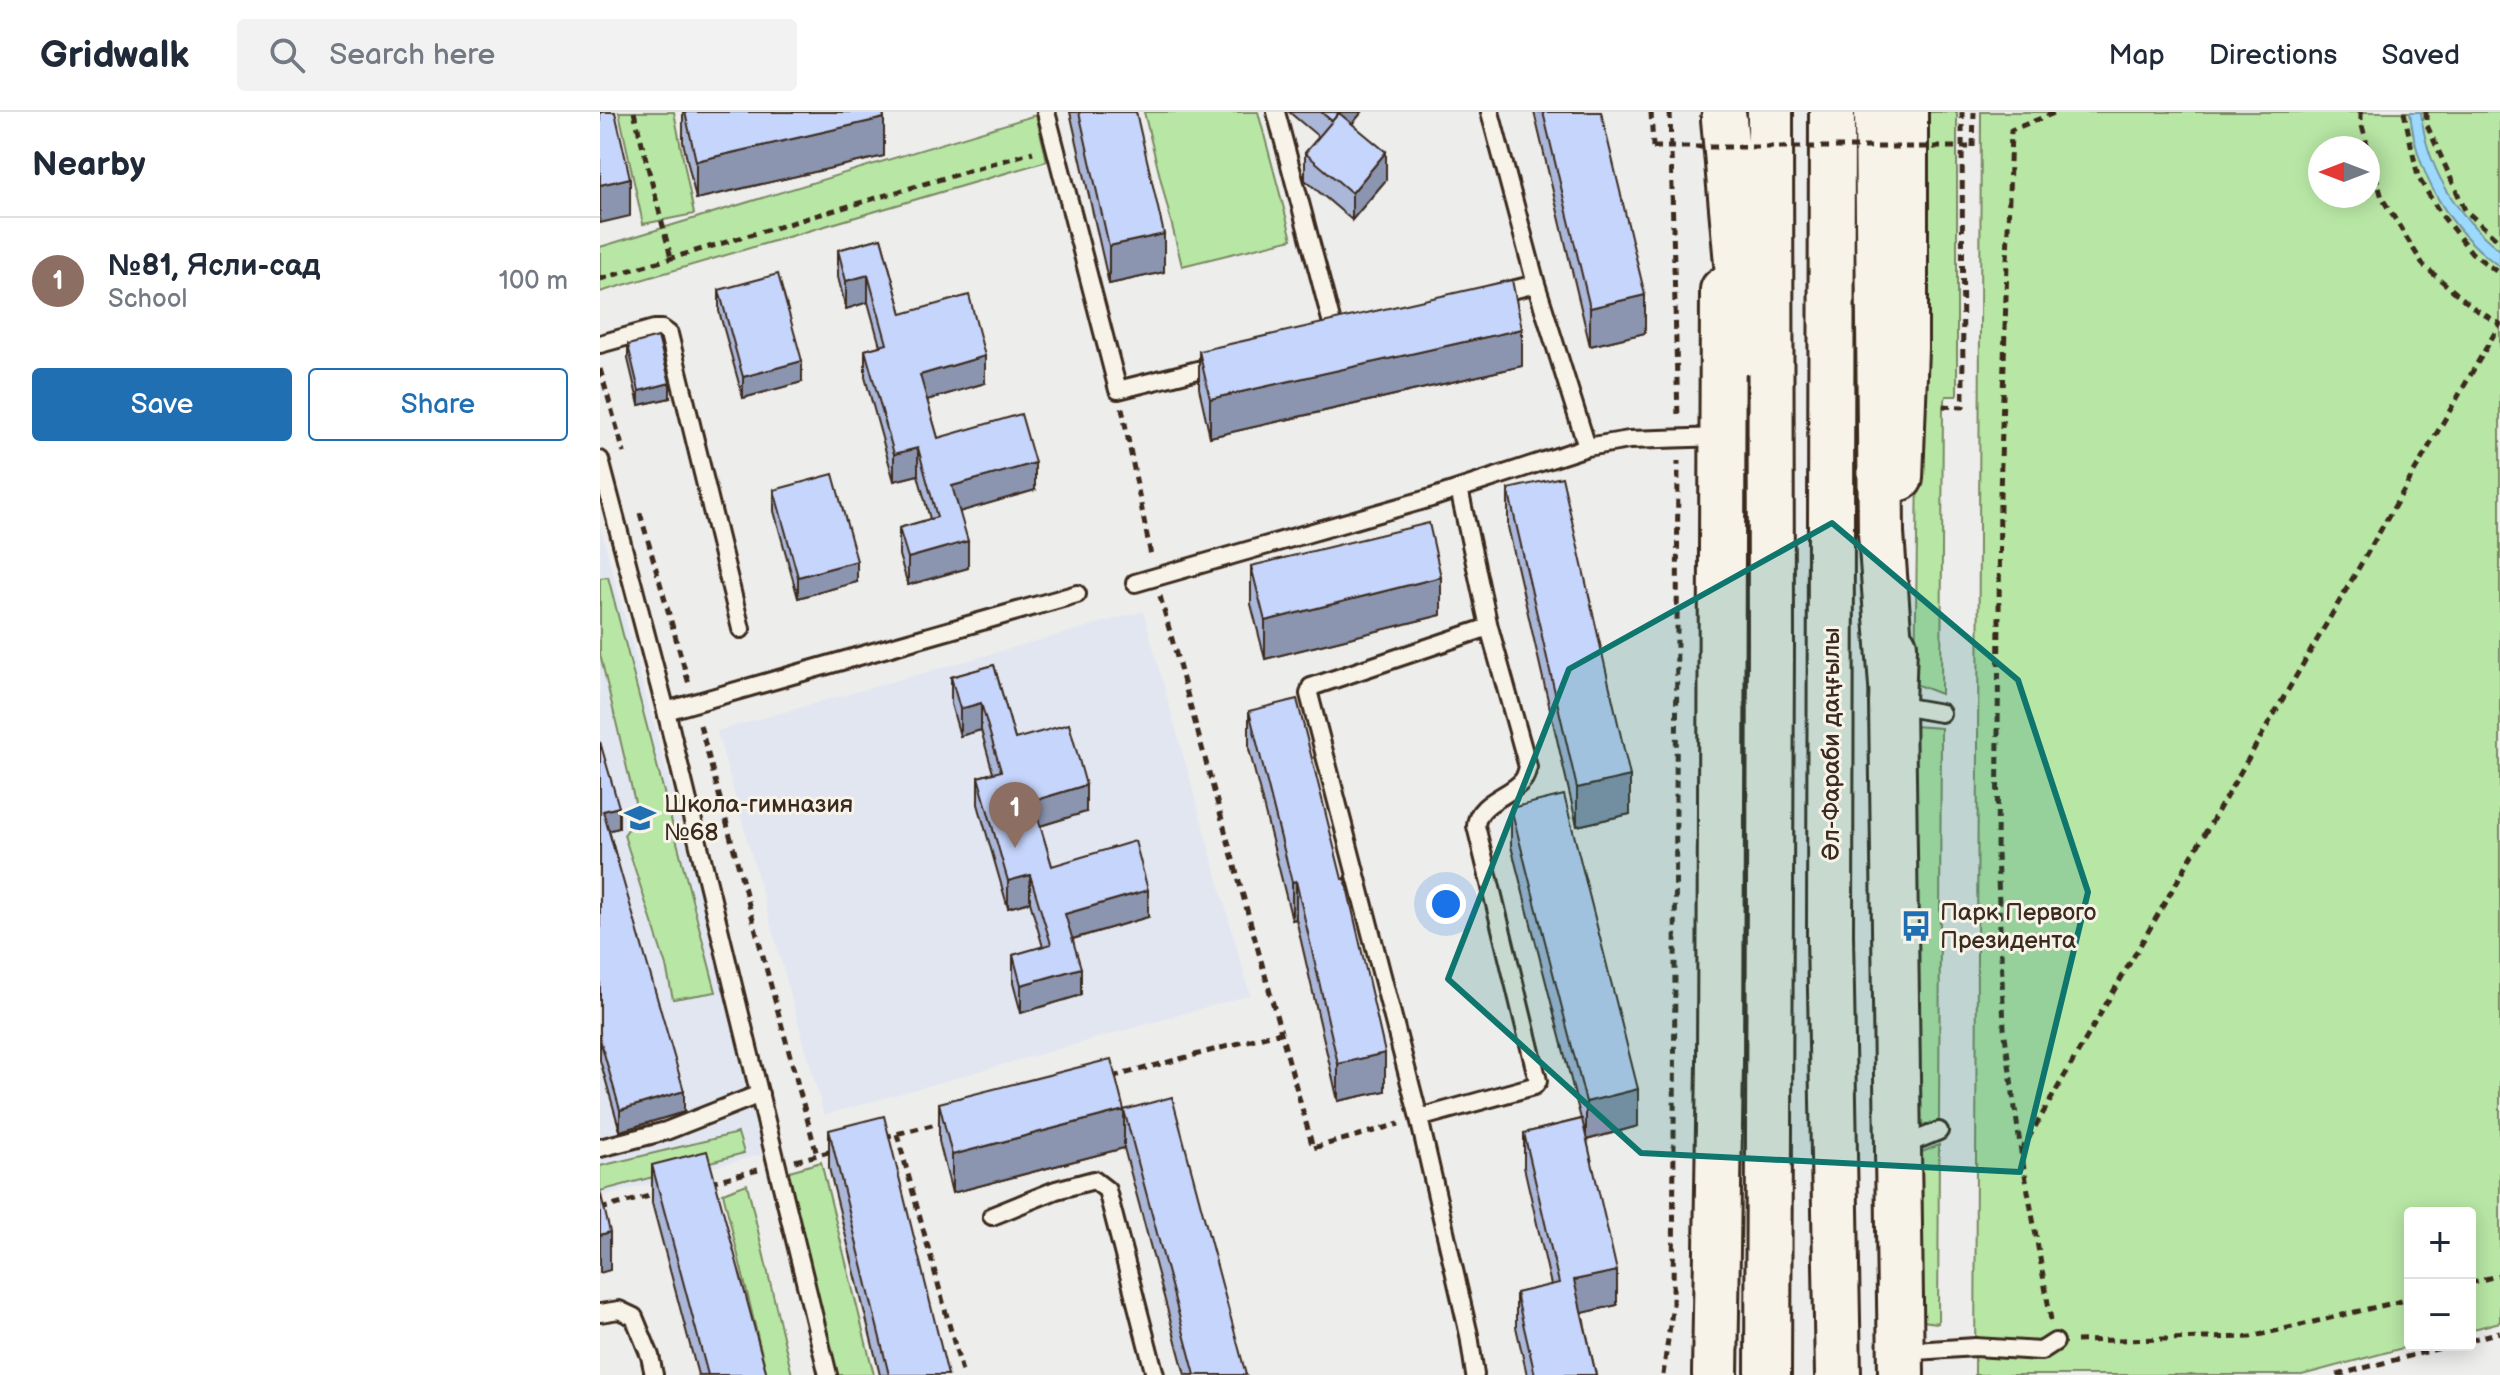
<!DOCTYPE html>
<html lang="en">
<head>
<meta charset="utf-8">
<style>
	:root { --surface:#fff; --page:#f2f2f3; --text:#1f2937; --muted:#747a83; --line:#e0e1e3; --accent:#1f6fb2 }
	body { margin:0; font-family:"Balsamiq Sans",sans-serif; background:var(--page); color:var(--text) }
	.controls { position:absolute; right:24px; bottom:24px; display:grid; overflow:hidden; border-radius:8px; box-shadow:0 4px 20px #0003 }
	.controls button { width:72px; height:72px; display:grid; place-items:center; padding:0; border:0; border-bottom:2px solid var(--line); background:var(--surface); color:var(--text); font:40px sans-serif }
	.compass { position:absolute; left:1708px; top:24px; width:72px; height:72px; border-radius:50%; background:var(--surface); box-shadow:0 4px 20px #0003; rotate:270deg }
	.you { position:absolute; left:846px; top:792px; width:28px; height:28px; margin:-20px; border:6px solid #fff; border-radius:50%; background:#1a73e8; box-shadow:0 0 0 12px #1a73e833 }
	.badge { display:grid; place-items:center; width:52px; height:52px; border-radius:50%; background:var(--accent); color:#fff; font-size:26px; font-weight:700 }
	.pin { position:absolute; translate:-50% -66px; filter:drop-shadow(0 2px 4px #0008) }
	.pin::after { content:''; position:absolute; top:42px; width:28px; height:24px; background:inherit; clip-path:polygon(0 0,100% 0,50% 100%) }
	.list { margin:0; padding:0; list-style:none }
	h2 { display:flex; justify-content:space-between; align-items:center; height:104px; margin:0; padding:0 32px; font-size:34px }
	h2 small { font-size:26px; font-weight:400; color:var(--muted) }
	.list li { display:grid; grid-template-columns:52px 1fr auto; gap:24px; align-items:center; box-sizing:border-box; height:128px; padding:0 32px; border-top:2px solid var(--line) }
	.list b { display:block; font-size:30px; white-space:nowrap }
	.list p { margin:0; font-size:26px; white-space:nowrap; color:var(--muted) }
	.list em { font-size:26px; font-style:normal; color:var(--muted) }
	.actions { display:flex; gap:16px; padding:24px 32px }
	.actions a { flex:1; padding:18px 0; border:2px solid var(--accent); border-radius:8px; text-align:center; font-size:28px; color:var(--accent) }
	.actions .main { background:var(--accent); color:#fff }
	.icon { flex:none; width:44px; height:44px; fill:none; stroke:currentColor; stroke-width:2; stroke-linecap:round; stroke-linejoin:round }
	.map { position:relative; flex:none; width:1900px; height:1263px; overflow:hidden }
	header { display:flex; align-items:center; gap:48px; box-sizing:border-box; height:112px; padding:0 40px; background:var(--surface); border-bottom:2px solid var(--line) }
	header strong { font-size:38px }
	nav { display:flex; gap:44px; margin-inline-start:auto; font-size:28px }
	.search { width:560px; height:72px; background:var(--page); display:flex; align-items:center; gap:20px; box-sizing:border-box; padding:0 28px; border-radius:8px; color:var(--muted); font-size:30px }
	main { display:flex }
	aside { flex:1; background:var(--surface) }
	.map>svg:first-child { display:block }
</style>
</head>
<body>
<header>
<strong>Gridwalk</strong>
<div class="search"><svg class="icon" aria-label="search" viewBox="0 0 24 24"><circle cx="10" cy="10" r="6"/><path d="M15 15l6 6"/></svg>Search here</div>
<nav><a>Map</a><a>Directions</a><a>Saved</a></nav>
</header>
<main>
<aside>
<h2>Nearby<small></small></h2>
<ul class="list">
<li><span class="badge" style="background:#8d6e63">1</span><div><b>№81, Ясли-сад</b><p>School</p></div><em>100 m</em></li>
</ul>
<div class="actions"><a class="main">Save</a><a>Share</a></div>
</aside>
<div class="map">
<svg width="1900" height="1263" viewBox="0 0 1900 1263">
	<rect width="100%" height="100%" fill="#ededec"/>
	<filter id="ink" filterUnits="userSpaceOnUse"><feTurbulence type="fractalNoise" baseFrequency=".0125" numOctaves="2"/><feDisplacementMap in="SourceGraphic" scale="16" xChannelSelector="R" yChannelSelector="G"/><feConvolveMatrix kernelMatrix="1 2 1 2 8 2 1 2 1" color-interpolation-filters="sRGB"/></filter>
	<g filter="url(#ink)">
		<path fill="#e1e6f1" d="M 0,414 L 170,1040 L 0,1085 Z
			M 543,499 L 650,883 L 224,1003 L 117,619 Z"/>
		<path fill="#b8e7a5" stroke="#7a8862" stroke-width="2" fill-rule="evenodd" d="M 19,0 L 74,0 L 94,102 L 43,112 Z
			M 544,0 L 658,0 L 692,127 L 582,154 Z
			M 1328,0 L 1357,0 L 1357,281 L 1356,284 L 1346,284 L 1343,294 L 1341,582 L 1315,572 L 1319,283 Z
			M 1381,0 L 1900,0 L 1900,1210 L 1870,1218 L 1870,1101 L 1810,1101 L 1810,1233 L 1814,1233 L 1702,1263 L 1375,1263 ZM 1720,36 L 1768,36 L 1768,84 L 1720,84 Z
			M 436,3 L 447,49 L 0,180 L 0,135 Z
			M 8,465 L 116,880 L 73,887 L 66,854 L 24,723 L 38,703 L 0,542 L 0,466 Z
			M 1313,614 L 1341,616 L 1339,1009 L 1316,1016 Z
			M 138,1021 L 144,1041 L 0,1079 L 0,1054 Z
			M 1339,1033 L 1338,1211 L 1315,1208 L 1312,1044 Z
			M 221,1050 L 274,1263 L 235,1263 L 186,1060 Z
			M 147,1072 L 192,1263 L 167,1263 L 123,1081 Z"/>
		<path fill="#9cdafd" stroke="#7594a4" stroke-width="2" d="M 1810,0 L 1821,0 C 1826,55 1857,105 1900,138 L 1900,155 C 1849,118 1816,62 1810,0 Z"/>
		<g fill="none" stroke-linecap="round" stroke-linejoin="round">
			<defs>
				<path id="lane" d="M 446,0 L 518,278 L 618,253
					M 676,0 L 735,223 L 738,222
					M 890,0 L 936,172 L 987,335
					M 892,183 L 936,172
					M 0,232 L 54,217 L 62,217 L 69,222 L 141,517
					M 0,348 L 66,599 L 228,1263
					M 859,377 L 889,515 L 928,655 C 927,659 926,664 923,668 C 911,684 877,690 876,714 L 938,969 L 934,974 L 819,1006 L 869,1223 L 875,1263
					M 535,471 L 831,386 L 987,335 L 1029,328 L 1121,325
					M 1295,593 L 1341,601
					M 66,599 L 477,482
					M 819,1006 L 709,582 L 711,575 L 889,515
					M 1302,1034 L 1339,1019
					M 0,1036 L 66,1019 L 160,982
					M 392,1104 L 456,1078 L 494,1068 L 507,1078 L 555,1263
					M 0,1201 L 19,1198 L 34,1205 L 50,1244 L 54,1263
					M 1301,1240 L 1375,1235 L 1441,1239 L 1455,1230"/>
				<path id="secondary" d="M 1300,366 L 1305,237 L 1305,0
					M 1294,534 L 1292,592 L 1301,1263
					M 1115,1263 L 1120,951 L 1123,178"/>
				<path id="primary" d="M 1232,0 L 1230,823 L 1238,1263
					M 1277,0 L 1281,421 L 1292,574
					M 1124,7 L 1145,240
					M 1168,1263 L 1171,531 L 1170,0"/>
			</defs>
			<use href="#lane" stroke="#3b2a1e" stroke-width="22"/>
			<use href="#secondary" stroke="#3b2a1e" stroke-width="50"/>
			<use href="#primary" stroke="#3b2a1e" stroke-width="50"/>
			<path stroke="#3b2a1e" stroke-width="5" stroke-dasharray="8 6" stroke-linecap="butt" d="M 34,0 L 71,146
				M 1051,0 L 1053,35
				M 1070,0 L 1078,307
				M 1761,0 L 1761,10 L 1768,36
				M 1804,0 L 1818,65 L 1840,101 L 1872,141 L 1900,162
				M 1826,0 L 1826,11 L 1865,98 L 1900,130
				M 1373,35 L 1374,0
				M 0,167 L 433,40
				M 0,257 L 24,341
				M 1343,294 L 1363,295 L 1362,0
				M 522,296 L 551,444
				M 40,401 L 89,572
				M 560,484 L 713,1036 L 799,1012
				M 100,613 L 217,1043
				M 512,965 L 681,920
				M 297,1022 L 363,1263
				M 284,1025 L 344,1010
				M 1421,1039 L 1900,212 L 1875,197 L 1824,154 L 1782,86 L 1768,36
				M 195,1049 L 236,1038
				M 110,1070 L 158,1058
				M 0,1097 L 57,1082
				M 1870,1171 L 1900,1163
				M 1451,1208 L 1421,1040 L 1404,916 L 1397,741 L 1400,383 L 1411,18 L 1457,0
				M 1870,1228 L 1900,1220
				M 1476,1229 L 1650,1225 L 1810,1187
				M 1063,1263 L 1073,1192 L 1078,349
				M 1737,1263 L 1852,1233"/>
			<use href="#lane" stroke="#f7f3e8" stroke-width="16"/>
			<use href="#secondary" stroke="#f7f3e8" stroke-width="44"/>
			<use href="#primary" stroke="#f7f3e8" stroke-width="44"/>
			<path stroke="#3b2a1e" stroke-width="5" stroke-dasharray="8 6" stroke-linecap="butt" d="M 1053,35 L 1373,35"/>
		</g>
		<path fill="#aab7d9" stroke="#3b2a1e" stroke-width="2" d="M 83,0 L 283,0 L 284,44 L 96,87 L 83,30 Z
			M 470,0 L 536,0 L 564,160 L 509,172 Z
			M 689,0 L 762,0 L 752,12 L 786,68 L 752,108 L 705,68 L 705,41 L 719,25 Z
			M 934,0 L 1001,0 L 1045,221 L 990,234 Z
			M 281,126 L 302,202 L 385,271 L 327,288 L 338,326 L 435,378 L 359,400 L 368,456 L 308,473 L 299,443 L 299,416 L 330,407 L 318,363 L 294,369 L 265,265 L 265,238 L 280,234 L 268,190 L 246,197 L 238,165 L 238,138 Z
			M 119,178 L 202,270 L 143,286 L 119,199 Z
			M 28,233 L 70,286 L 39,293 L 28,247 Z
			M 599,239 L 922,254 L 610,325 L 599,276 Z
			M 908,377 L 1030,702 L 977,714 L 908,415 Z
			M 174,378 L 257,470 L 198,486 L 174,399 Z
			M 651,454 L 841,503 L 665,547 L 651,492 Z
			M 394,553 L 415,627 L 486,700 L 440,714 L 452,754 L 548,805 L 473,827 L 481,883 L 421,901 L 413,871 L 413,843 L 443,835 L 430,790 L 408,796 L 378,692 L 378,665 L 393,661 L 381,618 L 360,624 L 351,592 L 351,565 Z
			M 649,599 L 785,979 L 738,989 L 696,807 L 692,808 L 649,637 Z
			M 0,630 L 19,716 L 9,718 L 84,1000 L 20,1019 L 0,948 Z
			M 911,696 L 1038,1014 L 987,1028 L 1017,1193 L 982,1201 L 996,1263 L 927,1263 L 916,1215 L 916,1181 L 951,1173 L 924,1055 L 924,1021 L 981,1007 L 911,734 Z
			M 339,991 L 524,998 L 646,1263 L 585,1263 L 524,1036 L 352,1081 L 339,1029 Z
			M 229,1018 L 348,1263 L 280,1263 L 229,1056 Z
			M 52,1053 L 167,1263 L 98,1263 L 52,1091 Z"/>
		<path fill="#8b95b0" stroke="#3b2a1e" stroke-width="2" d="M 739,0 L 762,0 L 732,36 Z
			M 284,6 L 284,44 L 96,87 L 96,49 Z
			M 786,40 L 786,68 L 752,108 L 752,81 Z
			M 30,66 L 30,104 L 0,111 L 0,73 Z
			M 564,122 L 564,160 L 509,172 L 509,134 Z
			M 268,163 L 268,190 L 246,197 L 246,169 Z
			M 1045,183 L 1045,221 L 990,234 L 990,196 Z
			M 922,217 L 922,254 L 610,325 L 610,287 Z
			M 385,244 L 385,271 L 320,290 L 320,263 Z
			M 202,249 L 202,270 L 143,286 L 143,265 Z
			M 70,271 L 70,286 L 39,293 L 39,279 Z
			M 318,336 L 318,363 L 294,369 L 294,342 Z
			M 435,351 L 435,378 L 352,402 L 352,374 Z
			M 368,429 L 368,456 L 308,473 L 308,446 Z
			M 257,449 L 257,470 L 198,486 L 198,465 Z
			M 841,465 L 841,503 L 665,547 L 665,509 Z
			M 381,591 L 381,618 L 360,624 L 360,597 Z
			M 1030,664 L 1030,702 L 977,714 L 977,676 Z
			M 486,673 L 486,700 L 433,716 L 433,689 Z
			M 19,695 L 19,716 L 3,720 L 3,699 Z
			M 430,763 L 430,790 L 408,796 L 408,769 Z
			M 696,769 L 696,807 L 692,808 L 692,770 Z
			M 548,778 L 548,805 L 465,829 L 465,802 Z
			M 481,856 L 481,883 L 421,901 L 421,873 Z
			M 785,941 L 785,979 L 738,989 L 738,952 Z
			M 1038,977 L 1038,1014 L 986,1028 L 986,990 Z
			M 84,979 L 84,1000 L 20,1019 L 20,998 Z
			M 524,998 L 524,1036 L 352,1081 L 352,1043 Z
			M 10,1120 L 10,1158 L 0,1161 L 0,1123 Z
			M 1017,1159 L 1017,1193 L 974,1203 L 974,1168 Z"/>
		<path fill="#c6d5fc" stroke="#3b2a1e" stroke-width="2" d="M 0,0 L 15,0 L 30,66 L 0,73 Z
			M 85,0 L 283,0 L 284,6 L 96,49 Z
			M 479,0 L 536,0 L 564,122 L 509,134 Z
			M 721,0 L 739,0 L 732,9 Z
			M 943,0 L 1001,0 L 1045,183 L 990,196 Z
			M 739,1 L 786,40 L 752,81 L 705,41 Z
			M 281,126 L 302,202 L 369,183 L 385,244 L 320,263 L 338,326 L 421,302 L 435,351 L 352,374 L 368,429 L 308,446 L 299,416 L 337,405 L 318,336 L 294,342 L 265,238 L 287,232 L 268,163 L 246,169 L 238,138 Z
			M 178,162 L 202,249 L 143,265 L 119,178 Z
			M 912,168 L 922,217 L 610,287 L 599,239 Z
			M 58,225 L 70,271 L 39,279 L 28,233 Z
			M 233,362 L 257,449 L 198,465 L 174,378 Z
			M 962,365 L 1030,664 L 977,676 L 908,377 Z
			M 829,411 L 841,465 L 665,509 L 651,454 Z
			M 394,553 L 415,627 L 469,612 L 486,673 L 433,689 L 452,754 L 535,729 L 548,778 L 465,802 L 481,856 L 421,873 L 413,843 L 451,832 L 430,763 L 408,769 L 378,665 L 401,659 L 381,591 L 360,597 L 351,565 Z
			M 697,587 L 742,767 L 745,766 L 785,941 L 738,952 L 696,769 L 692,770 L 649,599 Z
			M 0,630 L 19,695 L 3,699 L 84,979 L 20,998 L 0,927 Z
			M 964,683 L 1038,977 L 986,990 L 911,696 Z
			M 511,947 L 524,998 L 352,1043 L 339,991 Z
			M 572,985 L 646,1263 L 595,1263 L 524,998 Z
			M 284,1004 L 348,1263 L 289,1263 L 229,1018 Z
			M 982,1007 L 1017,1159 L 974,1168 L 996,1263 L 935,1263 L 916,1181 L 959,1171 L 924,1021 Z
			M 107,1039 L 167,1263 L 108,1263 L 52,1053 Z
			M 0,1079 L 10,1120 L 0,1123 Z"/>
	</g>
	<path fill="#0f766e" fill-opacity="0.2" stroke="#0f766e" stroke-width="6" stroke-linejoin="round" d="M 1232,411 L 1418,568 L 1488,780 L 1420,1060 L 1041,1041 L 848,867 L 969,557 Z"/>
	<defs>
		<symbol id="school-bare" viewBox="-9 -9 18 18"><path d="M0-5L7-2L0 1L-7-2ZM-4 1L0 2.5L4 1V4Q0 6-4 4Z" fill="#1f6fb2" stroke="#f7f3e8" stroke-width="2.5" paint-order="stroke"/></symbol>
		<symbol id="bus-bare" viewBox="-9 -9 18 18"><path d="M-5-6H5V4H4V6H2V4H-2V6H-4V4H-5ZM-3.5-4V0h7V-4ZM-3.5 1.2v1.5H-2V1.2ZM2 1.2v1.5H3.5V1.2Z" fill="#1f6fb2" stroke="#f7f3e8" stroke-width="2.5" paint-order="stroke"/></symbol>
	</defs>
	<g fill-rule="evenodd">
		<use href="#school-bare" x="18" y="684" width="44" height="44"/>
		<use href="#bus-bare" x="1294" y="792" width="44" height="44"/>
	</g>
	<g text-anchor="middle" stroke-width="6" stroke-linejoin="round" paint-order="stroke">
		<g font-size="24" fill="#3b2a1e" stroke="#f7f3e8">
			<text transform="translate(1231 632) rotate(-90)" y="8">Әл-Фараби даңғылы</text>
		</g>
		<g font-size="24" fill="#3b2a1e" stroke="#f7f3e8" text-anchor="start">
			<text x="64" y="700">Школа-гимназия<tspan x="64" dy="28">№68</tspan></text>
			<text x="1340" y="808">Парк Первого<tspan x="1340" dy="28">Президента</tspan></text>
		</g>
	</g>
</svg>
<div class="controls">
<button>+</button>
<button>−</button>
</div>
<svg class="compass" viewBox="-18 -18 36 36"><path d="M0-13l5 13h-10z" fill="#e53935"/><path d="M0 13l5-13h-10z" fill="#747a83"/></svg>
<div class="you"></div>
<div class="pin badge" style="left:415px;top:736px;background:#8d6e63">1</div>
</div>
</main>
</body>
</html>
